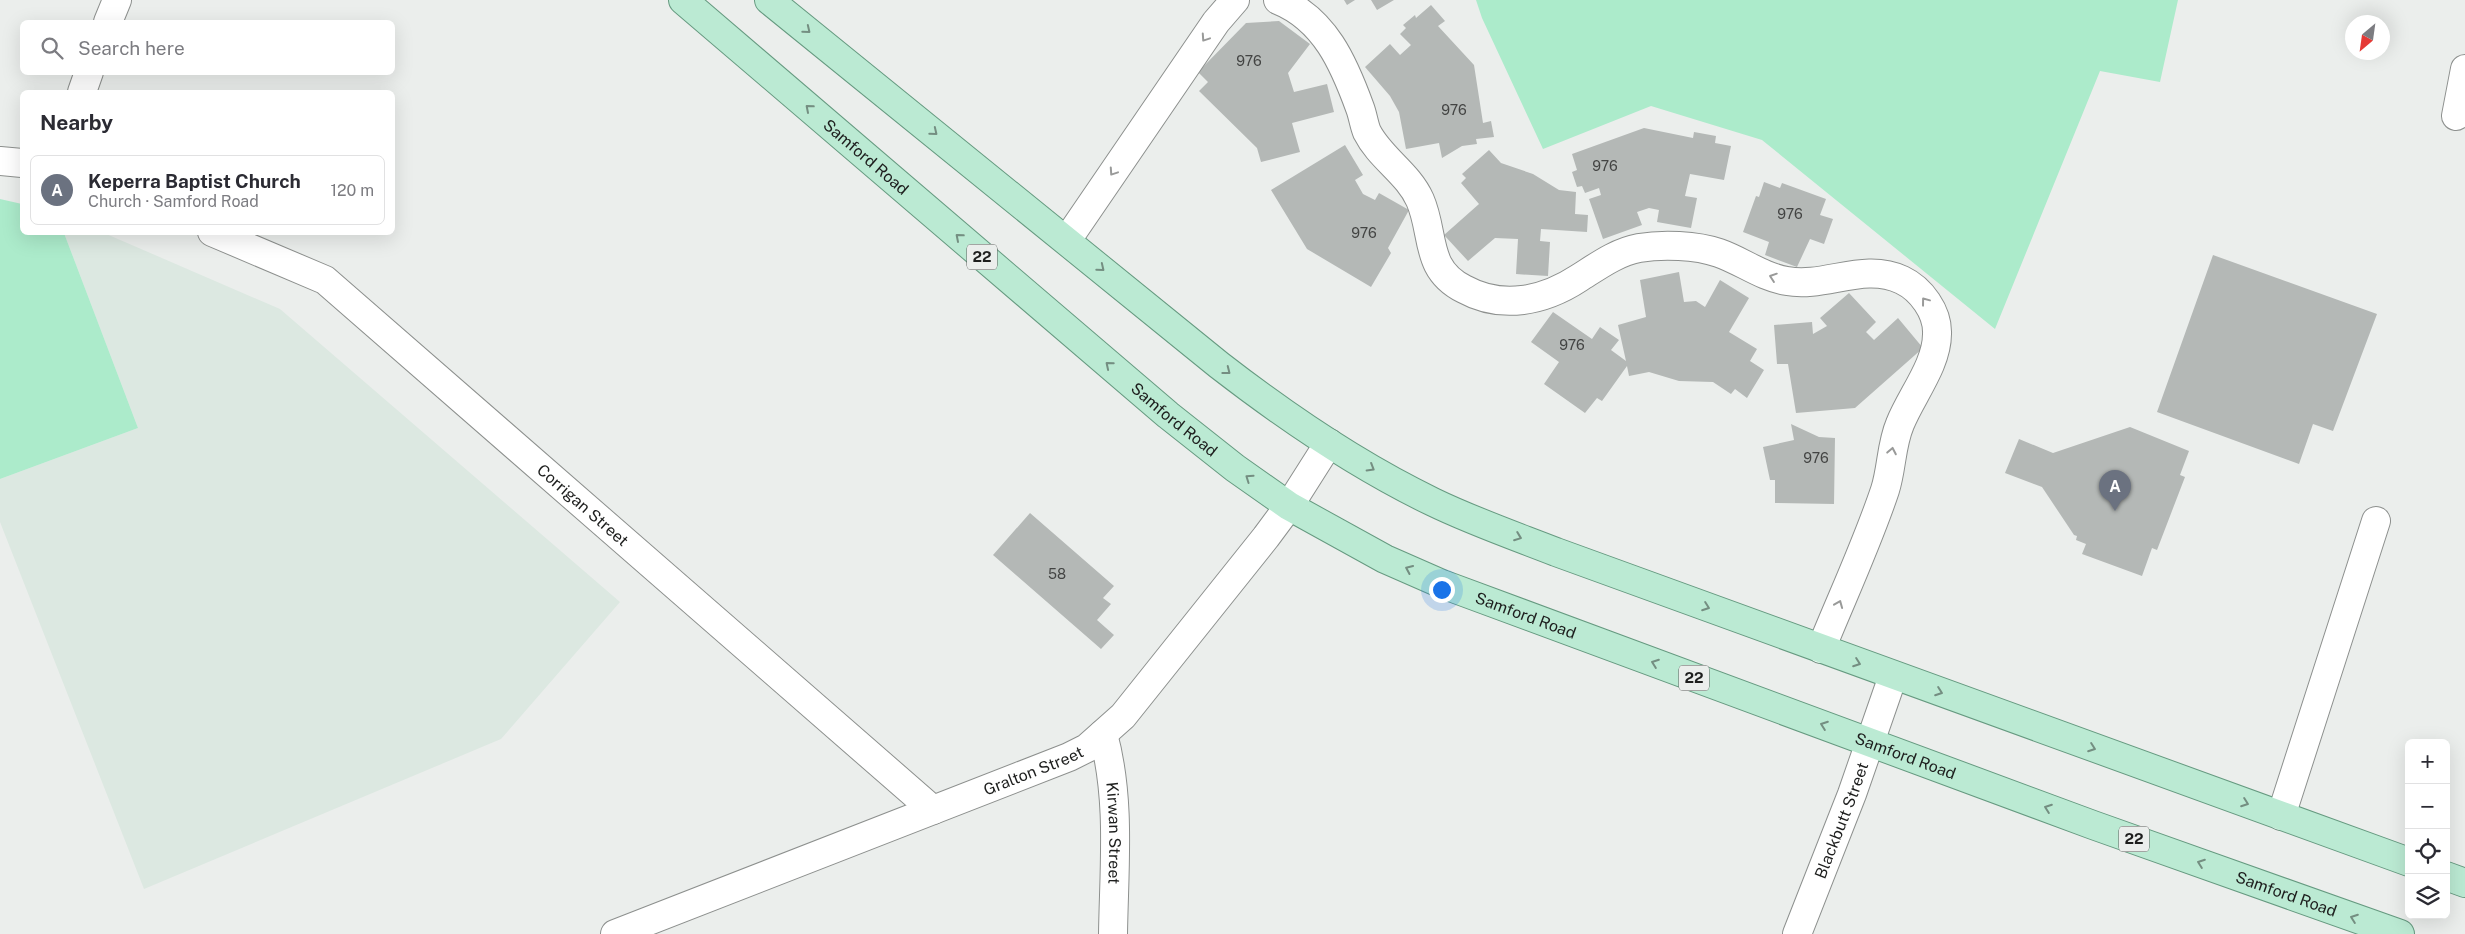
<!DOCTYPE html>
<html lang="en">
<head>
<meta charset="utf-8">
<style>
	:root { --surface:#fff; --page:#f7f7f7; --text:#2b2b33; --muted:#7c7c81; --line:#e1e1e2; --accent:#0b8043 }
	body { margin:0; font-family:"Public Sans",sans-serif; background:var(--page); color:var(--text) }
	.controls { position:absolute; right:15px; bottom:15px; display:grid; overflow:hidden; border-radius:8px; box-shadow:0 5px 20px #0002 }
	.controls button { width:45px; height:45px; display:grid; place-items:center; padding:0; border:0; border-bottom:1px solid var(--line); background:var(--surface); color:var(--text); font:25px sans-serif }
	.compass { position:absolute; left:2345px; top:15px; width:45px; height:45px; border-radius:50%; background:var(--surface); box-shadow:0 5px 20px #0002; rotate:209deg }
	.you { position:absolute; left:1441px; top:589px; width:18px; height:18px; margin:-12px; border:4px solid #fff; border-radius:50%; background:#1a73e8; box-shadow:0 0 0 8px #1a73e833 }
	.badge { display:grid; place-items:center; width:32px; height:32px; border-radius:50%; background:var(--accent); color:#fff; font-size:16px; font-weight:700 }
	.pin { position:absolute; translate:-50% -41px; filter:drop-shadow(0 1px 2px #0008) }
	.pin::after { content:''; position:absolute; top:26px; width:18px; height:15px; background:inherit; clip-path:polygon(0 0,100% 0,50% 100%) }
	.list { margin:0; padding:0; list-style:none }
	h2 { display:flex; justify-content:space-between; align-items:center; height:65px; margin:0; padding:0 20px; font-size:21px }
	h2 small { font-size:16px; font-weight:400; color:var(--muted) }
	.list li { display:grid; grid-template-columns:32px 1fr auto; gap:15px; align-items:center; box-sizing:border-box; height:70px; margin:0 10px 10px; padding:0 10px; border:1px solid var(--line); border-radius:8px }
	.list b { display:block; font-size:19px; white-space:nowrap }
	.list p { margin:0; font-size:16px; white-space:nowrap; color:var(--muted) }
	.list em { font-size:16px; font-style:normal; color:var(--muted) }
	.icon { flex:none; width:28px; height:28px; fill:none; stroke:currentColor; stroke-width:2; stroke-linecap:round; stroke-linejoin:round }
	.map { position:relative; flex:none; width:2465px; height:934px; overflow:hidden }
	.search { position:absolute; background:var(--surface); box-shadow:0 5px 20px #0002; left:20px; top:20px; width:375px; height:55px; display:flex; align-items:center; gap:12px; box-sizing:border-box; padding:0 18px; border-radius:8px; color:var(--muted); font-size:19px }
	.panel { position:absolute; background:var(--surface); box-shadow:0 5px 20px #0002; left:20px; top:90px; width:375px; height:145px; border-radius:8px }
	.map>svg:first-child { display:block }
</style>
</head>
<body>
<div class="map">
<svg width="2465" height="934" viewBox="0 0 2465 934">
	<rect width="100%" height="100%" fill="#ebeeec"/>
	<path fill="#dce8e1" d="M 64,233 L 104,233 L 280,309 L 620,602 L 501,739 L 144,889 L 0,522 L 0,479 L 138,428 Z"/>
	<path fill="#acebcb" d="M 1476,0 L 2178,0 L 2160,82 L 2100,71 L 1995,329 L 1762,140 L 1651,106 L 1543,149 L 1482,18 Z
		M 0,199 L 22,204 L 22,232 L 64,233 L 138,428 L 0,479 Z"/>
	<path fill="#b4b8b6" d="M 1344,0 L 1355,0 L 1347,5 Z
		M 1371,0 L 1394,0 L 1377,10 Z
		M 1431,5 L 1445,21 L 1438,26 L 1474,65 L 1483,123 L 1491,121 L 1494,137 L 1476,139 L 1477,144 L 1462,146 L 1442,158 L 1439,143 L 1406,149 L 1399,112 L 1390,96 L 1365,67 L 1390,44 L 1400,55 L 1411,45 L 1400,34 L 1406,28 L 1403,25 L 1415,15 L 1416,18 Z
		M 1279,21 L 1310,44 L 1288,73 L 1294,92 L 1327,84 L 1334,112 L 1292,123 L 1300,152 L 1261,162 L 1257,148 L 1199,91 L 1208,82 L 1198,72 L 1246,23 Z
		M 1644,128 L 1693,138 L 1694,132 L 1716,136 L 1715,143 L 1731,146 L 1724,180 L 1690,174 L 1685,196 L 1697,198 L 1691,228 L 1657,222 L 1659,210 L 1649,208 L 1637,212 L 1642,225 L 1603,239 L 1589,199 L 1601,195 L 1599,188 L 1585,193 L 1582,186 L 1577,187 L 1572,172 L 1577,170 L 1572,154 Z
		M 1345,145 L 1363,175 L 1355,180 L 1363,194 L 1375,200 L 1379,193 L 1409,210 L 1388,248 L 1391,253 L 1371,287 L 1307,249 L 1271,190 Z
		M 1489,150 L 1501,163 L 1533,174 L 1559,190 L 1576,192 L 1575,214 L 1588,215 L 1587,232 L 1541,229 L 1540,241 L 1550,242 L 1548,276 L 1516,274 L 1518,239 L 1495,238 L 1468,261 L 1444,235 L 1479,204 L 1461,183 L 1466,178 L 1462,174 Z
		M 1764,182 L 1780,188 L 1782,183 L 1826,199 L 1820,215 L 1833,219 L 1824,244 L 1810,239 L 1797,267 L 1765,255 L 1769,242 L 1743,232 L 1756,196 L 1759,197 Z
		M 2213,255 L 2377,314 L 2333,431 L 2313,424 L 2299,464 L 2157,412 Z
		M 1679,272 L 1684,302 L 1696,301 L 1705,307 L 1720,280 L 1749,298 L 1729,332 L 1757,349 L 1750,361 L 1764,370 L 1747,398 L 1735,389 L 1731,394 L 1713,382 L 1679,381 L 1649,372 L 1629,376 L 1627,366 L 1602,401 L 1597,398 L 1585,413 L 1544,384 L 1559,362 L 1531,342 L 1553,312 L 1592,339 L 1600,327 L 1619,340 L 1611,350 L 1626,361 L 1618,325 L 1646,317 L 1640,280 Z
		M 1849,293 L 1876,322 L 1866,332 L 1874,340 L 1898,318 L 1923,348 L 1855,408 L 1796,413 L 1788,364 L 1777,364 L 1774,325 L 1812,322 L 1813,334 L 1827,326 L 1820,318 Z
		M 1791,424 L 1819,437 L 1835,438 L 1834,504 L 1775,503 L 1775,480 L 1770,480 L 1763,447 L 1794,440 Z
		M 2130,427 L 2189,451 L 2180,475 L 2185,477 L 2157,550 L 2152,548 L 2142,576 L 2082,554 L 2086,544 L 2076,540 L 2077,536 L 2074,535 L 2042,487 L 2005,473 L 2019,439 L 2053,453 Z
		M 1030,513 L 1114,586 L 1103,598 L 1111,604 L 1097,620 L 1114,635 L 1101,649 L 993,555 Z"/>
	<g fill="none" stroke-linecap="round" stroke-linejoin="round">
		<defs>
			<g id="minor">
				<path d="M 1278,0 C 1325,19 1344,64 1360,108 C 1363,116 1364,125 1367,132 C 1380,158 1408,173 1420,200 C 1435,234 1424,269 1464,289 C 1502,310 1544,301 1579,278 C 1598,266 1617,252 1639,248 C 1662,244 1696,245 1719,253 C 1742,261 1762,277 1787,281 C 1825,288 1864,262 1902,280 C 1921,289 1938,312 1937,334 C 1937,365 1911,396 1900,424 C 1891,445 1892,468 1885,490 C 1867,544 1842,597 1821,649"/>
				<path d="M 108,22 L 117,0"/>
				<path d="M 82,92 L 89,72"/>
				<path d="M 2456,116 L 2465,69"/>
				<path d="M 0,161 L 22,163"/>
				<path id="s1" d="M 212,232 L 325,280 L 933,810"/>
				<path d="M 1067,240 L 1216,22 L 1235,0"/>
				<path id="s2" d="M 1103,734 C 1121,799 1114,867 1113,934"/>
				<path d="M 2281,816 L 2376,521"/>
				<path id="s3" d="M 615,934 L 1069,757 L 1087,748 L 1123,716 L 1266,537 L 1289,506 L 1329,443"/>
				<path id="s4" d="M 1797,934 L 1852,794 L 1893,676"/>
			</g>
			<g id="major">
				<path id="s5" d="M 683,0 L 1168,415 L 1235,468 L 1289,506 L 1385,559 L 1442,584 L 2093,825 L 2400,934"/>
				<path d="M 769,0 L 1219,365 C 1286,417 1356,465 1433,502 C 1472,521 1515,536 1556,552 L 2409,862"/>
				<path d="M 2446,876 L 2465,883"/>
			</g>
		</defs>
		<use href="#minor" stroke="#8d908e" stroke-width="30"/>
		<use href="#major" stroke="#669a80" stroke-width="30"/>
		<use href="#minor" stroke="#fff" stroke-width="28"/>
		<use href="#major" stroke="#bbead3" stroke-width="28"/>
	</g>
	<defs><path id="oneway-chevron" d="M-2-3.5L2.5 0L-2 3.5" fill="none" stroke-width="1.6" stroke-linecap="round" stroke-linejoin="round" transform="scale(1.25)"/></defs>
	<g stroke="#748e81">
		<use href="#oneway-chevron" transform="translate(807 30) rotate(39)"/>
		<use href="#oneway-chevron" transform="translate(809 108) rotate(-139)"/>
		<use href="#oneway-chevron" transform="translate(934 132) rotate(39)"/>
		<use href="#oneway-chevron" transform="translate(959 237) rotate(-139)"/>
		<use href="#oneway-chevron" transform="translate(1101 268) rotate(39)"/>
		<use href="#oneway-chevron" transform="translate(1109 365) rotate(-140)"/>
		<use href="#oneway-chevron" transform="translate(1227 371) rotate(38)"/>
		<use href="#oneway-chevron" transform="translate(1371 468) rotate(31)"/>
		<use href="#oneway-chevron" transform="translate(1249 478) rotate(-145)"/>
		<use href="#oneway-chevron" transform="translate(1518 537) rotate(21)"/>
		<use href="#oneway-chevron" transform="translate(1409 569) rotate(-156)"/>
		<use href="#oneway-chevron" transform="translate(1706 607) rotate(20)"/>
		<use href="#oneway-chevron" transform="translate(1655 663) rotate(-160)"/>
		<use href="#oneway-chevron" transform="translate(1857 663) rotate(20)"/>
		<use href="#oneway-chevron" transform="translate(1939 692) rotate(20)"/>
		<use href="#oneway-chevron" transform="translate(1824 725) rotate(-160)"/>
		<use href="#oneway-chevron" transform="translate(2092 748) rotate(20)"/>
		<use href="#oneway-chevron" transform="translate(2245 803) rotate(20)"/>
		<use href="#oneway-chevron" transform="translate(2048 808) rotate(-160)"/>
		<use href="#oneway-chevron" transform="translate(2201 863) rotate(-160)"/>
		<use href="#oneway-chevron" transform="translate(2354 918) rotate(-160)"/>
	</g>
	<g stroke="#999a99">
		<use href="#oneway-chevron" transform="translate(1205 38) rotate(124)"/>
		<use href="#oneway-chevron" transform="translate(1113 172) rotate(124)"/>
		<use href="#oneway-chevron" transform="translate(1773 277) rotate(-161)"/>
		<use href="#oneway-chevron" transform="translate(1925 301) rotate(-127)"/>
		<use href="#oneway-chevron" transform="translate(1892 451) rotate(-79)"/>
		<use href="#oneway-chevron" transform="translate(1839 604) rotate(-68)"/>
	</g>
	<g text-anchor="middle" stroke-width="5" stroke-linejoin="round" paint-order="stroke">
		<g font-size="14" fill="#434443">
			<text x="1249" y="66">976</text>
			<text x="1454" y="115">976</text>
			<text x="1605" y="171">976</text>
			<text x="1790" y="219">976</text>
			<text x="1364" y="238">976</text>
			<text x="1572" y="350">976</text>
			<text x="1816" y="463">976</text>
			<text x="1057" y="579">58</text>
		</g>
		<g fill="#ebeeec" stroke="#5b5c5b" stroke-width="1">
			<rect x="967" y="244.5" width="30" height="25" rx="4"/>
			<rect x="1679" y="665.5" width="30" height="25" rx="4"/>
			<rect x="2119" y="826.5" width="30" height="25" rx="4"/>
		</g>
		<g font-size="15" font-weight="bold" fill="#1d1e1d">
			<text x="982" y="262">22</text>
			<text x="1694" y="683">22</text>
			<text x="2134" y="844">22</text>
		</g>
		<g font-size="16" fill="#1d1e1d" stroke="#ebeeec">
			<text dy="6" stroke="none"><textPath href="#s5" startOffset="241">Samford Road</textPath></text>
			<text dy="6" stroke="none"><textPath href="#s5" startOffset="646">Samford Road</textPath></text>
			<text dy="6" stroke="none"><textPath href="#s1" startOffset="465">Corrigan Street</textPath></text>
			<text dy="6" stroke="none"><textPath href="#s5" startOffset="1051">Samford Road</textPath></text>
			<text dy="6" stroke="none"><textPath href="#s5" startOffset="1456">Samford Road</textPath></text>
			<text dy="6" stroke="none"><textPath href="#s3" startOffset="449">Gralton Street</textPath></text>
			<text dy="6" stroke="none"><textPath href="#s4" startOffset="122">Blackbutt Street</textPath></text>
			<text dy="6" stroke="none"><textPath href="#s2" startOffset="100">Kirwan Street</textPath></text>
			<text dy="6" stroke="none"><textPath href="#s5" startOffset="1861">Samford Road</textPath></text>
		</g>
	</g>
</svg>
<div class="controls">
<button>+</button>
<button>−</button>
<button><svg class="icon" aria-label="locate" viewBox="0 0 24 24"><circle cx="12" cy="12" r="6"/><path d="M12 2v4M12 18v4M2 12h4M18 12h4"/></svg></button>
<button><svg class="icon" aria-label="layers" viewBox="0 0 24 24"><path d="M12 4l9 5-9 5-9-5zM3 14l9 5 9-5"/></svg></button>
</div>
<svg class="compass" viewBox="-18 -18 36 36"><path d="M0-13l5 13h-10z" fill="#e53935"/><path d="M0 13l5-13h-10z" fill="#7c7c81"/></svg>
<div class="you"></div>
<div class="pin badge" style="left:2115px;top:511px;background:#6b7280">A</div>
<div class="search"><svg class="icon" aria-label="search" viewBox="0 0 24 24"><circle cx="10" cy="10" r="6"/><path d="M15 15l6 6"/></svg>Search here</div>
<section class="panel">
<h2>Nearby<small></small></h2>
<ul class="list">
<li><span class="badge" style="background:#6b7280">A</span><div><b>Keperra Baptist Church</b><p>Church · Samford Road</p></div><em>120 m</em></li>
</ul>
</section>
</div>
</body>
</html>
